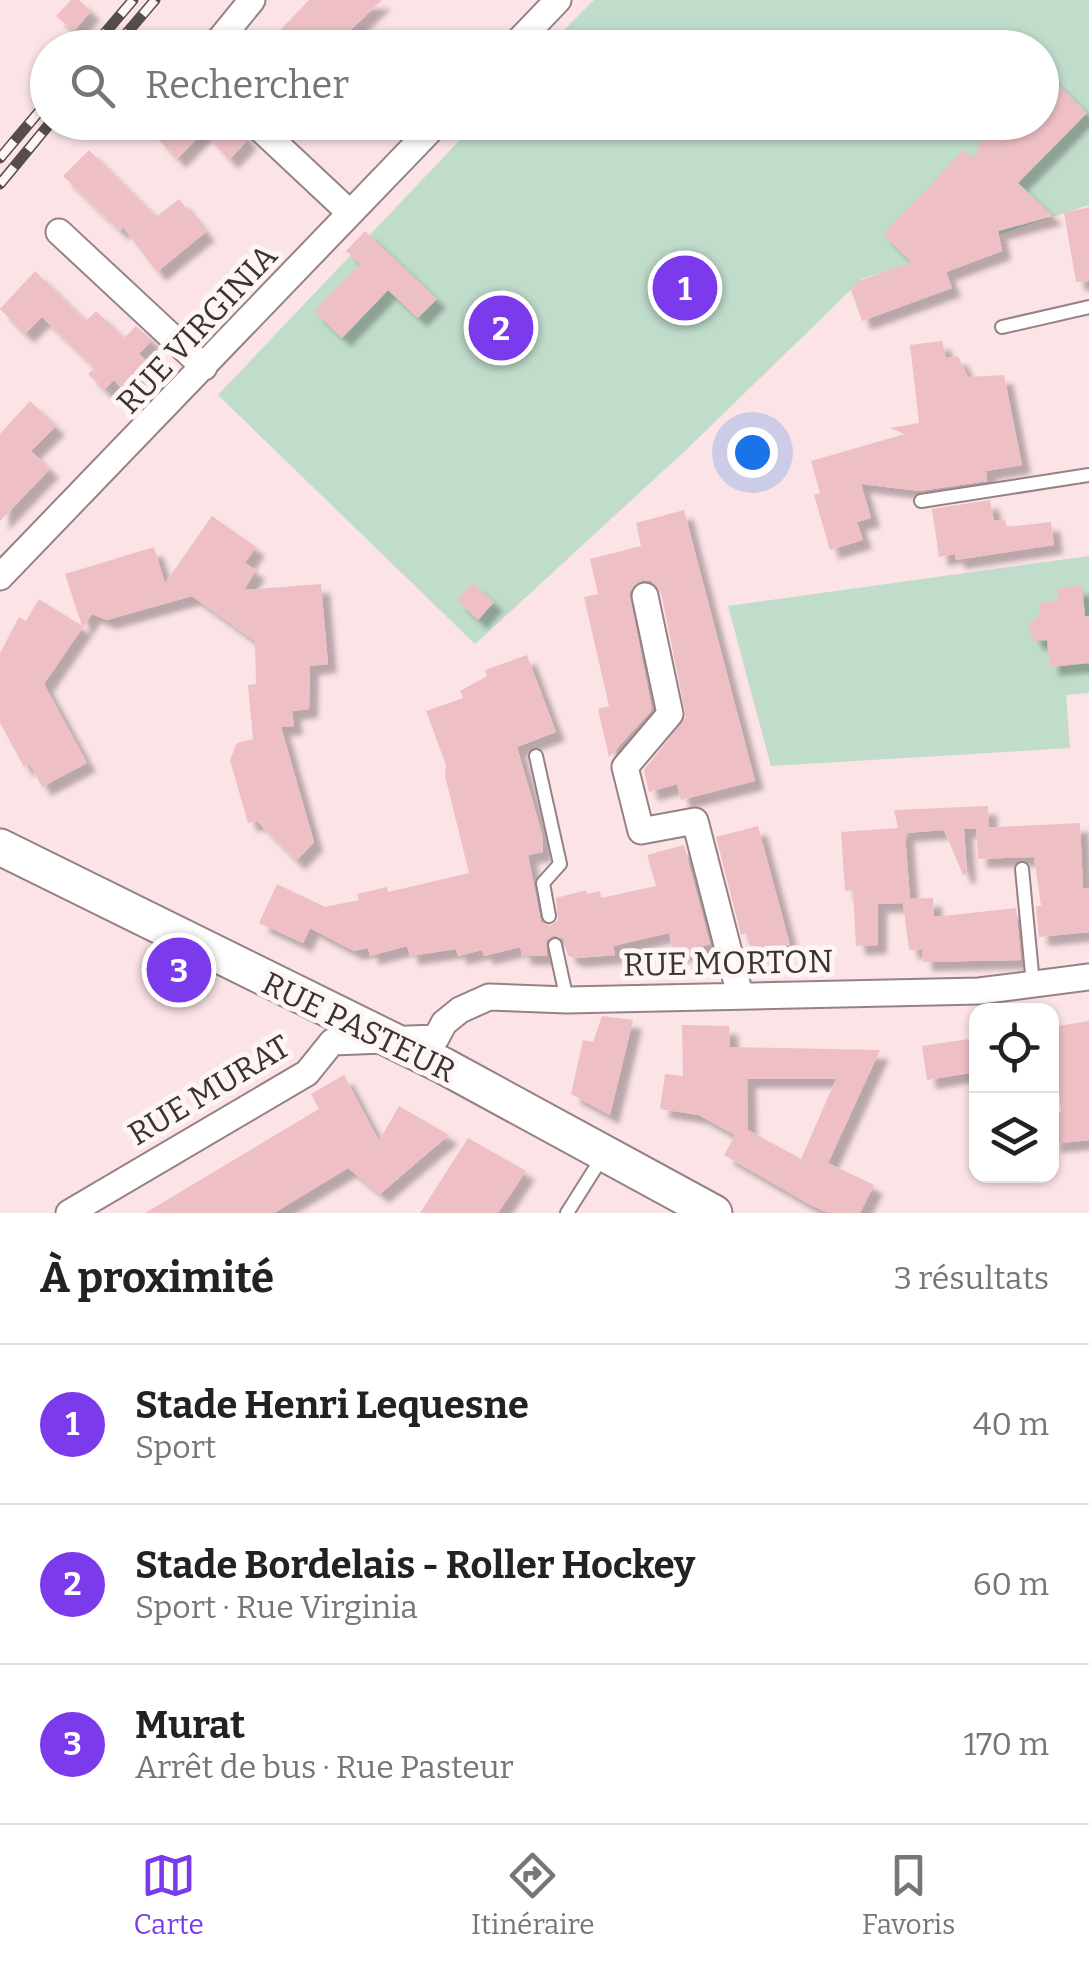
<!DOCTYPE html>
<html lang="fr">
<head>
<meta charset="utf-8">
<style>
	:root { --surface:#fff; --page:#f6f6f6; --text:#222; --muted:#767676; --line:#e0e0e0; --accent:#7c3aed }
	body { margin:0; font-family:Bitter,serif; background:var(--page); color:var(--text) }
	.controls { position:absolute; right:30px; bottom:30px; display:grid; overflow:hidden; border-radius:20px; box-shadow:0 2px 8px #0004 }
	.controls button { width:90px; height:90px; display:grid; place-items:center; padding:0; border:0; border-bottom:2px solid var(--line); background:var(--surface); color:var(--text); font:50px sans-serif }
	.you { position:absolute; left:752px; top:452px; width:35px; height:35px; margin:-25px; border:8px solid #fff; border-radius:50%; background:#1a73e8; box-shadow:0 0 0 15px #1a73e833 }
	.badge { display:grid; place-items:center; width:65px; height:65px; border-radius:50%; background:var(--accent); color:#fff; font-size:32px; font-weight:700 }
	.pin { position:absolute; translate:-50% -50%; border:5px solid #fff; box-shadow:0 2px 10px #0006 }
	.list { margin:0; padding:0; list-style:none }
	h2 { display:flex; justify-content:space-between; align-items:center; height:130px; margin:0; padding:0 40px; font-size:42px }
	h2 small { font-size:32px; font-weight:400; color:var(--muted) }
	.list li { display:grid; grid-template-columns:65px 1fr auto; gap:30px; align-items:center; box-sizing:border-box; height:160px; padding:0 40px; border-top:2px solid var(--line) }
	.list b { display:block; font-size:38px; white-space:nowrap }
	.list p { margin:0; font-size:32px; white-space:nowrap; color:var(--muted) }
	.list em { font-size:32px; font-style:normal; color:var(--muted) }
	.icon { flex:none; width:55px; height:55px; fill:none; stroke:currentColor; stroke-width:2; stroke-linecap:round; stroke-linejoin:round }
	.map { position:relative; flex:none; width:1089px; height:1213px; overflow:hidden }
	.search { position:absolute; background:var(--surface); box-shadow:0 2px 8px #0004; left:30px; right:30px; top:30px; height:110px; display:flex; align-items:center; gap:25px; box-sizing:border-box; padding:0 35px; border-radius:55px; color:var(--muted); font-size:38px }
	.sheet { height:610px; background:var(--surface) }
	nav { display:flex; justify-content:space-around; align-items:center; box-sizing:border-box; height:140px; border-top:2px solid var(--line); background:var(--surface); font-size:28px; color:var(--muted) }
	nav a { display:grid; justify-items:center; gap:5px }
	nav .on { color:var(--accent) }
	.map>svg:first-child { display:block }
</style>
</head>
<body>
<div class="map">
<svg width="1089" height="1213" viewBox="0 0 1089 1213">
	<defs>
		<filter id="shadow"><feDropShadow dx="9" dy="9" stdDeviation="2.5" flood-color="#0004"/></filter>
	</defs>
	<rect width="100%" height="100%" fill="#fbe3e6"/>
	<path fill="#c0dccb" d="M 594,0 L 1089,0 L 1089,205 L 862,279 L 687,449 L 475,644 L 218,395 L 476,123 L 1042,122 L 1042,48 L 547,47 Z
		M 1089,556 L 1089,693 L 1066,695 L 1070,748 L 771,766 L 728,606 Z"/>
	<path fill="#eec0c5" fill-rule="evenodd" filter="url(#shadow)" d="M 71,0 L 79,0 L 91,11 L 74,31 L 56,16 Z
		M 309,0 L 382,0 L 332,48 L 263,48 Z
		M 1042,69 L 1087,113 L 1018,183 L 1053,216 L 998,231 L 1002,251 L 946,272 L 952,288 L 862,321 L 851,290 L 859,281 L 911,262 L 883,234 L 964,150 L 973,159 L 990,122 L 1042,122 Z
		M 173,122 L 231,122 L 248,140 L 229,160 L 204,131 L 177,159 L 157,138 Z
		M 89,150 L 156,217 L 179,199 L 206,232 L 157,272 L 123,227 L 120,231 L 63,176 Z
		M 1089,207 L 1089,281 L 1076,282 L 1064,213 Z
		M 365,231 L 437,299 L 418,318 L 388,290 L 342,338 L 314,311 L 360,264 L 346,251 Z
		M 35,271 L 86,321 L 96,311 L 124,338 L 136,326 L 152,340 L 139,354 L 148,362 L 122,389 L 114,380 L 104,390 L 88,374 L 95,368 L 42,317 L 25,334 L 0,309 Z
		M 942,341 L 946,358 L 958,356 L 968,377 L 1004,375 L 1022,465 L 986,471 L 987,481 L 919,491 L 861,484 L 871,518 L 857,522 L 863,540 L 830,550 L 814,495 L 820,493 L 811,461 L 905,434 L 890,428 L 919,423 L 910,345 Z
		M 30,401 L 56,426 L 31,451 L 50,469 L 0,521 L 0,434 Z
		M 990,500 L 994,521 L 1005,520 L 1007,527 L 1051,522 L 1054,545 L 956,560 L 955,554 L 939,557 L 932,509 Z
		M 684,510 L 755,781 L 681,800 L 677,784 L 649,792 L 644,770 L 686,717 L 661,592 L 651,581 L 643,580 L 629,592 L 652,710 L 609,757 L 598,709 L 609,706 L 584,597 L 598,594 L 590,559 L 641,546 L 636,523 Z
		M 212,516 L 256,547 L 245,563 L 256,570 L 244,590 L 321,584 L 328,664 L 310,666 L 309,709 L 292,711 L 294,726 L 281,727 L 314,842 L 296,861 L 257,821 L 248,823 L 230,760 L 237,743 L 253,739 L 248,685 L 256,684 L 255,641 L 192,596 L 107,620 L 92,614 L 44,684 L 87,763 L 42,787 L 30,764 L 24,767 L 0,723 L 0,653 L 19,617 L 26,621 L 39,599 L 82,626 L 65,574 L 154,547 L 165,583 Z
		M 472,583 L 494,602 L 478,620 L 457,601 Z
		M 1082,586 L 1085,616 L 1089,616 L 1089,663 L 1050,667 L 1047,640 L 1034,641 L 1028,625 L 1040,614 L 1040,603 L 1058,601 L 1058,588 Z
		M 527,655 L 556,732 L 517,747 L 542,834 L 543,852 L 528,855 L 541,922 L 550,926 L 558,920 L 556,898 L 586,890 L 587,894 L 600,891 L 601,898 L 656,886 L 647,855 L 684,845 L 710,944 L 674,955 L 669,933 L 613,946 L 615,955 L 578,958 L 568,956 L 563,939 L 554,935 L 546,941 L 547,956 L 522,956 L 520,947 L 484,956 L 482,950 L 458,956 L 456,949 L 410,956 L 407,946 L 370,956 L 368,948 L 354,951 L 310,928 L 303,943 L 259,923 L 277,884 L 325,907 L 359,900 L 357,894 L 387,887 L 388,892 L 469,873 L 445,776 L 446,765 L 426,711 L 463,698 L 460,691 L 487,676 L 485,670 Z
		M 988,806 L 989,827 L 964,829 L 967,874 L 963,875 L 944,830 L 905,833 L 910,899 L 933,898 L 934,917 L 1016,908 L 1021,960 L 923,962 L 922,949 L 909,950 L 903,903 L 878,904 L 878,945 L 856,946 L 853,890 L 845,891 L 841,832 L 898,828 L 894,810 Z
		M 1080,823 L 1083,889 L 1089,888 L 1089,932 L 1039,937 L 1036,906 L 1041,906 L 1034,857 L 978,859 L 976,828 Z
		M 758,826 L 790,945 L 752,954 L 746,933 L 741,935 L 716,837 Z
		M 602,1016 L 633,1020 L 610,1115 L 571,1094 L 583,1040 L 593,1042 Z
		M 1089,1021 L 1089,1140 L 1052,1144 L 1052,1113 L 1061,1112 L 1052,1027 Z
		M 682,1025 L 729,1026 L 730,1047 L 880,1050 L 828,1163 L 874,1185 L 860,1213 L 828,1213 L 809,1204 L 724,1155 L 735,1135 L 699,1115 L 660,1109 L 665,1074 L 683,1076 ZM 747,1079 L 836,1079 L 801,1159 L 748,1130 Z
		M 976,1038 L 976,1072 L 927,1080 L 922,1046 Z
		M 344,1075 L 379,1141 L 399,1106 L 449,1135 L 380,1194 L 348,1168 L 274,1213 L 145,1213 L 319,1109 L 311,1094 Z
		M 468,1138 L 526,1171 L 498,1213 L 420,1213 Z"/>
	<g fill="none" stroke-linecap="round" stroke-linejoin="round">
		<defs>
			<path id="lane" d="M 1002,327 L 1089,307
				M 921,501 L 1089,475
				M 536,756 L 560,864 L 543,883 L 549,916
				M 1022,869 L 1033,984
				M 555,945 L 567,1000
				M 567,1213 L 603,1156"/>
			<path id="street" d="M 213,48 L 252,0
				M 512,48 L 558,0
				M 253,122 L 350,213
				M 59,232 L 204,367
				M 0,577 L 438,122
				M 645,596 L 670,714 L 625,767 L 641,831 L 695,821 L 740,995
				M 69,1213 L 307,1073 L 332,1042 L 436,1038 L 444,1023 L 460,1010 L 489,997 L 567,1000 L 979,991 L 1089,977"/>
			<path id="secondary" d="M 0,847 L 444,1066 L 714,1213"/>
		</defs>
		<use href="#lane" stroke="#968284" stroke-width="16"/>
		<use href="#street" stroke="#968284" stroke-width="29"/>
		<use href="#secondary" stroke="#968284" stroke-width="39"/>
		<use href="#lane" stroke="#fff" stroke-width="12"/>
		<use href="#street" stroke="#fff" stroke-width="25"/>
		<use href="#secondary" stroke="#fff" stroke-width="35"/>
		<defs>
			<path id="rail" d="M 92,48 L 133,0
				M 114,48 L 155,0
				M 0,158 L 48,101
				M 0,184 L 51,122"/>
		</defs>
		<use href="#rail" stroke="#564b4d" stroke-width="11"/>
		<use href="#rail" stroke="#fef5f5" stroke-width="8" stroke-dasharray="22" stroke-linecap="butt"/>
	</g>
	<g text-anchor="middle" stroke-width="10" stroke-linejoin="round" paint-order="stroke">
		<g font-size="32" fill="#3a3233" stroke="#fef5f5">
			<text transform="translate(197 329) rotate(-47)" y="11">RUE VIRGINIA</text>
			<text transform="translate(728 963) rotate(-1)" y="11">RUE MORTON</text>
			<text transform="translate(359 1027) rotate(26)" y="11">RUE PASTEUR</text>
			<text transform="translate(209 1090) rotate(-31)" y="11">RUE MURAT</text>
		</g>
	</g>
</svg>
<div class="controls">
<button><svg class="icon" aria-label="locate" viewBox="0 0 24 24"><circle cx="12" cy="12" r="6"/><path d="M12 2v4M12 18v4M2 12h4M18 12h4"/></svg></button>
<button><svg class="icon" aria-label="layers" viewBox="0 0 24 24"><path d="M12 4l9 5-9 5-9-5zM3 14l9 5 9-5"/></svg></button>
</div>
<div class="you"></div>
<div class="pin badge" style="left:685px;top:288px">1</div>
<div class="pin badge" style="left:501px;top:328px">2</div>
<div class="pin badge" style="left:179px;top:970px">3</div>
<div class="search"><svg class="icon" aria-label="search" viewBox="0 0 24 24"><circle cx="10" cy="10" r="6"/><path d="M15 15l6 6"/></svg>Rechercher</div>
</div>
<section class="sheet">
<h2>À proximité<small>3 résultats</small></h2>
<ul class="list">
<li><span class="badge">1</span><div><b>Stade Henri Lequesne</b><p>Sport</p></div><em>40 m</em></li>
<li><span class="badge">2</span><div><b>Stade Bordelais - Roller Hockey</b><p>Sport · Rue Virginia</p></div><em>60 m</em></li>
<li><span class="badge">3</span><div><b>Murat</b><p>Arrêt de bus · Rue Pasteur</p></div><em>170 m</em></li>
</ul>
</section>
<nav>
<a class="on"><svg class="icon" aria-label="map" viewBox="0 0 24 24"><path d="M3 6l6-2 6 2 6-2v14l-6 2-6-2-6 2zM9 4v14M15 6v14"/></svg>Carte</a>
<a><svg class="icon" aria-label="directions" viewBox="0 0 24 24"><path d="M12 3l9 9-9 9-9-9zM9 14v-3h6M13 9l2 2-2 2"/></svg>Itinéraire</a>
<a><svg class="icon" aria-label="saved" viewBox="0 0 24 24"><path d="M7 4h10v16l-5-4-5 4z"/></svg>Favoris</a>
</nav>
</body>
</html>
